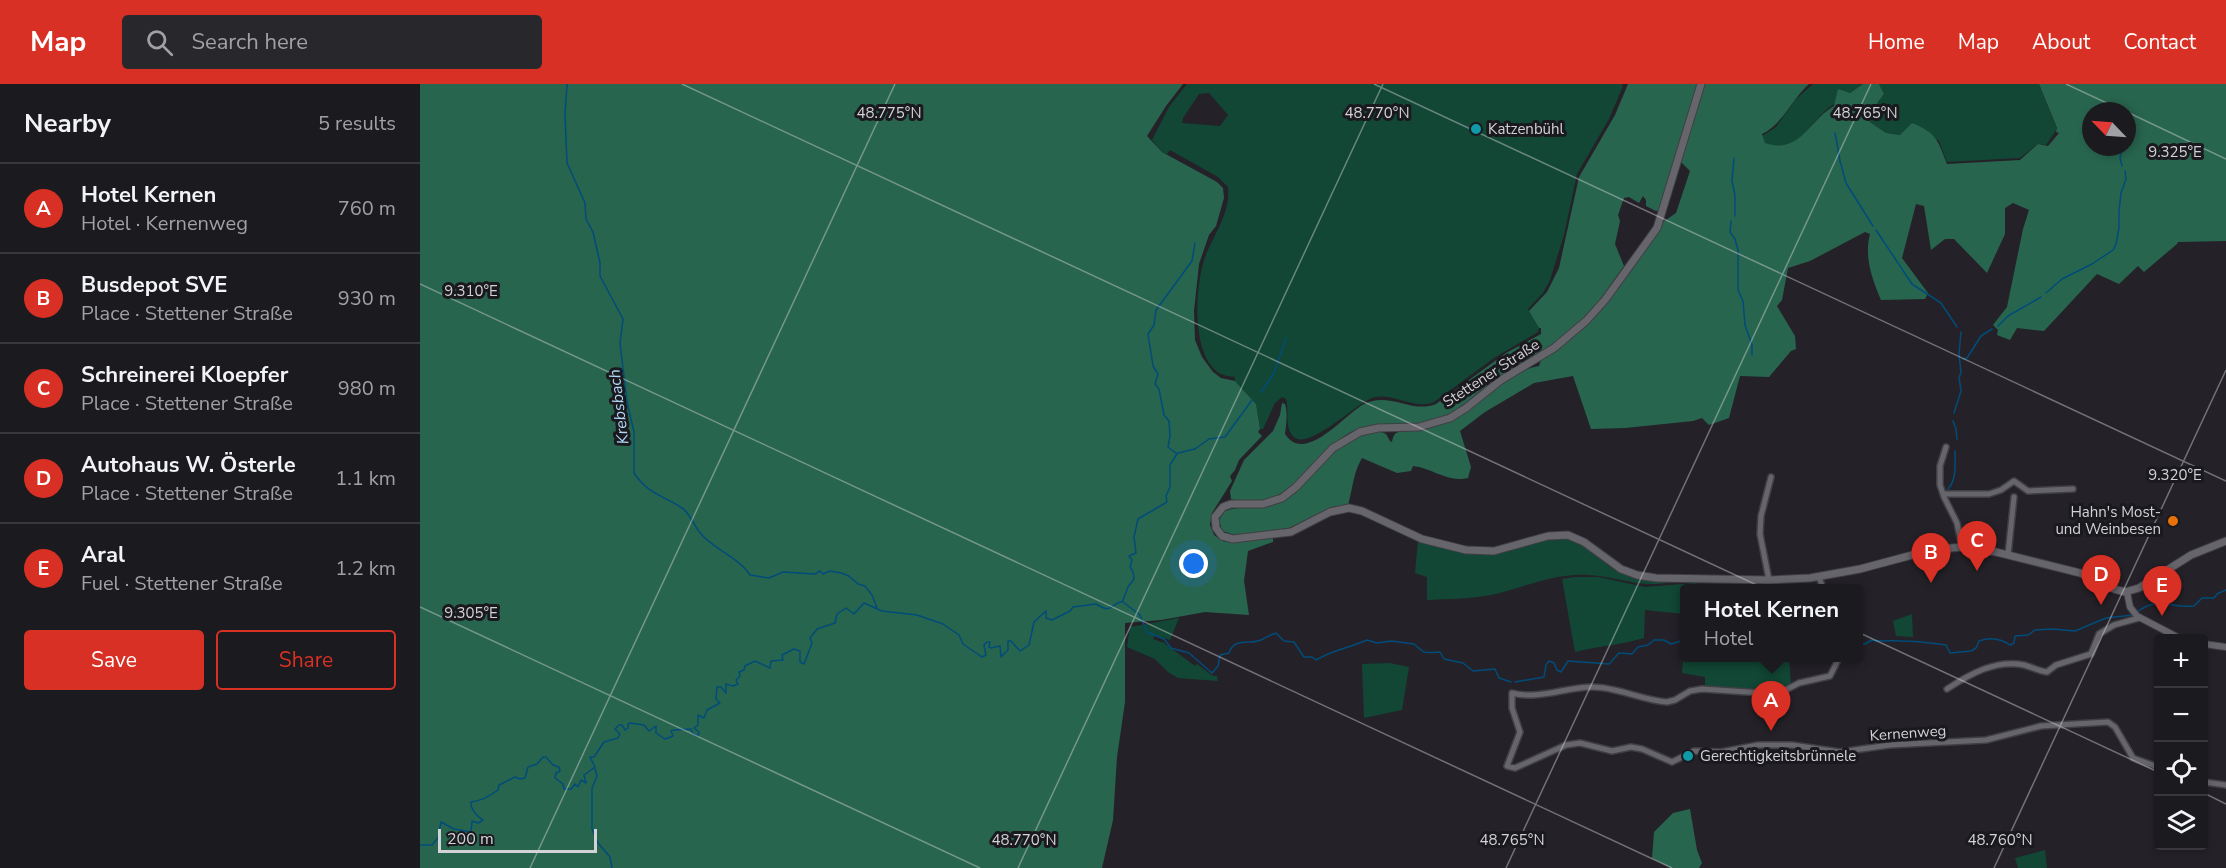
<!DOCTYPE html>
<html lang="en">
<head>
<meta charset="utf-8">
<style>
	:root { --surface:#1b1a1e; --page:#28272b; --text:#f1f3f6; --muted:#a0a1a4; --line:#39383c; --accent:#d93025 }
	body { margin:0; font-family:"Nunito Sans",sans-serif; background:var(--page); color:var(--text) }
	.controls { position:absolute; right:18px; bottom:18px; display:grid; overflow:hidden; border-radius:6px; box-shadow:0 3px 9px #0003 }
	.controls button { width:54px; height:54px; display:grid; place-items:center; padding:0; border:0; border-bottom:2px solid var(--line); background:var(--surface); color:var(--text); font:30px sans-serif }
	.compass { position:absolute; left:1662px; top:18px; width:54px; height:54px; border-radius:50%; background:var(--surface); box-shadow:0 3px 9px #0003; rotate:295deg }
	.scale { position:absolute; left:18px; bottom:15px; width:159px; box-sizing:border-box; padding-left:6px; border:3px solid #d3d2d6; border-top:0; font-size:16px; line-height:21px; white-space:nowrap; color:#d3d2d6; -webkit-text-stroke:4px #1a191e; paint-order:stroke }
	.you { position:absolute; left:774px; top:480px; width:21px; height:21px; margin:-15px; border:4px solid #fff; border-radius:50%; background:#1a73e8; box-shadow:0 0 0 9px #1a73e833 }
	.badge { display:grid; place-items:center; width:39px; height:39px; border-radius:50%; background:var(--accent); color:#fff; font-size:20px; font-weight:700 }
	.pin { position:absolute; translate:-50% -50px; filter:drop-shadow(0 2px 3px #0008) }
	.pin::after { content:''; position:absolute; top:32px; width:21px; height:18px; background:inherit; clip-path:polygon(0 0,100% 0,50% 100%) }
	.popup { position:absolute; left:1260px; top:500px; width:183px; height:78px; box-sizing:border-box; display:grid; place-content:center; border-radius:6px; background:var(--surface); filter:drop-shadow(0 2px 4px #0005); font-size:20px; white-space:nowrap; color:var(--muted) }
	.popup b { font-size:22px; color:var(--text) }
	.popup::after { content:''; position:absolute; left:50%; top:100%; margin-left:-12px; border:12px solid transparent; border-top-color:var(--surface) }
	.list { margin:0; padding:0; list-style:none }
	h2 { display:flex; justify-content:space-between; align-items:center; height:78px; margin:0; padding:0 24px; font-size:26px }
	h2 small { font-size:20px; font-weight:400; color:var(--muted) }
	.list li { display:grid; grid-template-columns:39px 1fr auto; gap:18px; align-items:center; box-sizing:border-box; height:90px; padding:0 24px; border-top:2px solid var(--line) }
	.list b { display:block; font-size:22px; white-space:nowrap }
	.list p { margin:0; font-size:20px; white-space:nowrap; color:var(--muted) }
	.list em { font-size:20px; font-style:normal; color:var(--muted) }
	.actions { display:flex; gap:12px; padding:18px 24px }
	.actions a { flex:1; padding:14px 0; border:2px solid var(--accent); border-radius:6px; text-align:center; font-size:21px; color:var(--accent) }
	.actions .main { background:var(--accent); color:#fff }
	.icon { flex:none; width:33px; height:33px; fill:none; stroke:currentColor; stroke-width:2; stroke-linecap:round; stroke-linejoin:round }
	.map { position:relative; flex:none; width:1806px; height:784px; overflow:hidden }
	header { display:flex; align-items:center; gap:36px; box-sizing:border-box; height:84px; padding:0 30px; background:var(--accent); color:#fff }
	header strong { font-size:28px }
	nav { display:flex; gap:33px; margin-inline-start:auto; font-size:21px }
	.search { width:420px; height:54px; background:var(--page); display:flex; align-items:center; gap:15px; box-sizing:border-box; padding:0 21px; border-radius:6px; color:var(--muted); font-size:22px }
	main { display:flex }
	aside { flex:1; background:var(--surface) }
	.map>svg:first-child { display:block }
</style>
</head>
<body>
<header>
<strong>Map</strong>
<div class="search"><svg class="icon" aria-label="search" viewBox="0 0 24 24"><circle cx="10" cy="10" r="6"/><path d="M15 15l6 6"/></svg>Search here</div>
<nav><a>Home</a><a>Map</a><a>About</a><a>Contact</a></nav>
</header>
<main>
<aside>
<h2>Nearby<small>5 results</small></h2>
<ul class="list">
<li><span class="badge">A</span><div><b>Hotel Kernen</b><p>Hotel · Kernenweg</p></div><em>760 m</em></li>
<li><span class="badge">B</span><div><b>Busdepot SVE</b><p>Place · Stettener Straße</p></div><em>930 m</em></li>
<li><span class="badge">C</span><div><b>Schreinerei Kloepfer</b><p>Place · Stettener Straße</p></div><em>980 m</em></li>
<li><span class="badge">D</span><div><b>Autohaus W. Österle</b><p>Place · Stettener Straße</p></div><em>1.1 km</em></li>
<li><span class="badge">E</span><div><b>Aral</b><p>Fuel · Stettener Straße</p></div><em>1.2 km</em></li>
</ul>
<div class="actions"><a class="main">Save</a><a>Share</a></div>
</aside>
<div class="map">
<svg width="1806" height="784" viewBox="0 0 1806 784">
	<rect width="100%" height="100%" fill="#242228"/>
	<path fill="#114734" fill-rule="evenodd" d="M 767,0 L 1202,0 L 1203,2 L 1189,35 L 1157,90 L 1144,151 L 1130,196 L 1123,209 L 1108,225 L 1119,244 L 1118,248 L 1074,274 L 1014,318 C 994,326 975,309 955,313 C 937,317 886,371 872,351 C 865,342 869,325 866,315 L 862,313 L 855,319 L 843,345 L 840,345 L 836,320 L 815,297 L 815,293 C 810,292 805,292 801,290 C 770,274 775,200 785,173 C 794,150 811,128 808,103 L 798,93 L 750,66 L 747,70 L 742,68 L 732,56 L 749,23 ZM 789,9 L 808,31 L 800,42 L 762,39 L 763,34 L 779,10 Z
		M 1393,0 L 1443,0 C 1430,9 1415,18 1404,28 C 1385,46 1376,70 1345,59 L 1342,52 L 1356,43 L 1376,15 Z
		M 1459,0 L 1619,0 L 1637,45 L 1626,61 L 1618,60 L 1600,74 L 1527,78 L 1519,57 L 1492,39 L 1481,51 L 1466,49 L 1450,38 L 1458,18 L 1464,10 Z
		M 1142,454 C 1166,457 1179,478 1199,488 C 1216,496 1233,496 1251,498 C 1219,506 1188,488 1156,491 C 1127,492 1099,505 1071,511 C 1051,515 1028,515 1007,516 L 1007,493 L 995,489 L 998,456 C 1026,466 1054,475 1084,468 C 1104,464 1122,456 1142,454 Z
		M 1154,493 L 1178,493 L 1225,503 L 1276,499 L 1276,504 L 1264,504 L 1264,530 L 1225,526 L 1224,554 C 1201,561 1178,562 1155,568 L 1142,495 Z
		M 1492,530 L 1493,553 L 1476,552 L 1473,537 Z
		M 759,534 L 750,556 L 735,551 L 733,555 L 744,559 L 775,582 L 777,580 L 793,592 L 797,592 L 798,597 L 758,594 L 748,588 L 735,575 L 707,563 L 710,543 Z
		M 1264,565 L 1264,574 L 1369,574 L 1371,601 L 1360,608 L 1285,604 L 1285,593 L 1262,589 Z
		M 970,579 L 989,583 L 982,626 L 944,634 L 942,580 Z
		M 1625,766 L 1627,784 L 1598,784 L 1595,774 Z"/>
	<path fill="#28654e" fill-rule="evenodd" d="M 0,0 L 763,0 L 746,22 L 727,52 L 742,68 L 797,98 L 803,104 L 804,114 L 796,142 L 789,151 L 779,180 L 774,227 L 775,256 L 782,273 L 793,288 L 801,294 L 815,297 L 836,320 L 840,345 L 838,348 L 842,352 L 819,376 L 815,386 L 810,392 L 812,397 L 792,429 L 790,441 L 794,451 L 803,457 L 812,459 L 853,454 L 853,458 L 828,467 L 824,497 L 829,531 L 785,528 L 741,536 L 705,539 L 705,618 L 697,673 L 693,736 L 682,784 L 0,784 Z
		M 1208,0 L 1278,0 L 1240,126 L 1236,127 L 1226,122 L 1226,116 L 1223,112 L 1219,119 L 1209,113 L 1204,114 L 1198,131 L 1200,137 L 1195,160 L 1204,182 C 1190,201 1179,220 1162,237 C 1137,261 1105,276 1076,295 C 1056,309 1040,327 1016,336 C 988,345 957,334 931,348 C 895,368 875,420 829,417 C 823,417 817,417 811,415 L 810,407 L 824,376 L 853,347 L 860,331 L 862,319 L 865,320 C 868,330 866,341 865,350 C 885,381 924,331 944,320 C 969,307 992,330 1016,320 L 1086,269 L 1121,250 L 1121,244 L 1119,244 L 1109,227 L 1127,208 L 1139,184 L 1159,93 L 1195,31 Z
		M 1284,0 L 1389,0 C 1372,15 1363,40 1342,50 L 1345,59 C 1380,71 1389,36 1414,22 L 1418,5 L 1430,9 L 1443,0 L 1459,0 L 1464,10 L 1458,18 L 1450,38 L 1466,49 L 1480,51 L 1492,39 C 1517,49 1518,57 1527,80 L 1600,76 L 1618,60 L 1628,62 L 1639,49 L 1636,48 L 1637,44 L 1619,0 L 1806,0 L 1806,157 L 1758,158 L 1757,160 L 1724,188 L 1718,182 L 1699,200 L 1677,190 L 1624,247 L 1597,244 L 1590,256 L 1577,251 L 1578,246 L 1573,241 L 1587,223 L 1603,145 L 1609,126 L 1593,119 L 1585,124 L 1585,150 L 1567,189 L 1534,155 L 1525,155 L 1511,166 L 1504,122 L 1496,120 L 1482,174 L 1508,209 L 1505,215 L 1461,216 C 1452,195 1444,173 1450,150 L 1445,148 L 1390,177 L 1368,184 L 1362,216 L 1357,222 L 1375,252 L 1376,265 L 1371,267 L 1349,293 L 1320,292 L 1309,334 L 1289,341 L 1282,334 L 1273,337 L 1205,344 L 1171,345 L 1153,292 L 1114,299 L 1065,328 L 1040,347 L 1051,383 L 1048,394 C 1028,399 1012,384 993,382 L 991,387 L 977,389 L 942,374 C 933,389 933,404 928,421 L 912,423 L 869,444 L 815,451 L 802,447 L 799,436 L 805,427 C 825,420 846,427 865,416 C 890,401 932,332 966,350 L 970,357 L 972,358 C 973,354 973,352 976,349 C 981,346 1015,345 1027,338 C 1058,322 1083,288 1119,282 L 1121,276 L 1164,243 L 1189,215 L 1208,186 L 1232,157 L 1243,138 L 1256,129 L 1270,87 L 1261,78 ZM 1671,27 L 1707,27 L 1707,63 L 1671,63 Z
		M 1270,725 L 1277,766 L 1282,779 L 1279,784 L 1251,784 L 1232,774 L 1234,748 L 1253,729 Z"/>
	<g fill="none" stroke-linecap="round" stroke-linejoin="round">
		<path stroke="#014c7a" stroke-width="1.5" d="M 147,0 L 145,30 L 147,79 L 165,119 L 166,135 L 173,148 L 180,179 L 180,192 L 203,235 L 200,259 L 207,318 L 214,348 L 214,389 C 228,410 242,411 262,424 C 270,429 274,442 281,450 C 294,465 320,475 330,491 L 349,494 L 363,488 L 395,490 L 400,487 L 403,490 L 410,487 L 421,489 L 429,492 L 438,500 L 445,502 L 452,511 L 457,524
			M 1415,49 L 1420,77 L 1426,99 L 1453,142
			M 1702,63 L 1700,74 L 1702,82
			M 1314,74 L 1312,97 L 1315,111 L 1315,132
			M 1311,137 L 1310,148 L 1315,155 L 1318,166 L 1318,206 L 1323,217 L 1325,241 L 1332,261 L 1332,271
			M 1456,146 L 1492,200 L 1521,219 L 1537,243
			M 1626,209 L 1642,195 L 1672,180 L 1693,166 L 1696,160 L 1699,144 L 1699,127 L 1701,109 L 1706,95 L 1705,87
			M 1578,242 L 1588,232 L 1621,213
			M 1543,275 L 1547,274 L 1561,252 L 1572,245
			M 841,308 L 854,289 L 866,254
			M 1534,329 L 1541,307 L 1539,293 L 1541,289 L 1539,270 L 1541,248
			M 1533,337 L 1536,345 L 1537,355
			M 758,369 L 775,365 L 789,355 L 805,353 L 832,316
			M 1528,405 C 1537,395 1535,380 1535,367
			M 703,516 L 708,503 L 714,495 L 713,488 L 710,483 L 712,476 L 709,472 L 716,469 L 714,453 L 718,435 L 747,418 L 746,412 L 750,403 L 750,381 L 757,370 L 748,363 L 750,352 L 749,337 L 744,331 L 739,305 L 735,300 L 738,290 L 733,282 L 728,250 L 734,241 L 736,226 L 772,177 L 775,159
			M 703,518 L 720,531 L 727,548 L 744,555 L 751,564 L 769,569 L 792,589 L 798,582 L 800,571 L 809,569 C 814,553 830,561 841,556 C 846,553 850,551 856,549 L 864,557 L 874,558 L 884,573 L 892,573 L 896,576 C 913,566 929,564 947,556 L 957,559 L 971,557 L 994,560 C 1007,572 1005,568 1020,568 L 1024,575 L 1043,579 L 1053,587 L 1075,585 L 1079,594 L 1091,598
			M 1717,528 C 1739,511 1750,525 1774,522 L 1782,514 L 1794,514 L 1797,510 L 1806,506
			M 1438,559 L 1445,560 L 1452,556 C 1462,558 1472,556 1482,557 C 1496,557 1511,559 1526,561 L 1530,569 L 1551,567 L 1556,564 L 1559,557 C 1570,553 1581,555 1590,561 L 1594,559 L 1595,552 L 1608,551 L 1615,546 L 1633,545 L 1655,547 L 1686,534 L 1713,531
			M 1095,598 L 1124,593 L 1126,581 L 1129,577 L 1134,579 L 1137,586 L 1141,588 L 1148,577 L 1189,580 L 1199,569 L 1212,570 L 1218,563 L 1228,561 L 1234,556 L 1244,556 L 1251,560 L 1264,556
			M 175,685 L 177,692 L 172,704 L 172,745 L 178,759 L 190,773 L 192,784
			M 0,761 L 12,761 L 18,754 L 21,738 L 34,745 L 51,748 L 52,737 L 58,739 L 63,736 C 57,733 50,724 51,718 C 61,717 70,712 78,706 L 79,701 L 95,693 L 100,695 L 105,694 L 108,683 L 117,680 L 123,673 L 126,673 L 133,681 L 139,683 L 140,687 L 136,689 L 135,694 L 143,700 L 144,705 L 151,705 L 155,700 L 158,703 L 161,696 L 166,699 L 164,691 L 175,683 L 170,673 L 174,673 L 184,658 L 198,654 L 200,650 L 195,645 L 199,641 L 202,641 L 205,646 L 208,644 L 208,640 L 210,639 L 224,641 L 229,647 L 236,642 L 236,649 L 245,655 L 253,652 L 251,647 C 254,645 265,646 271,645 L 273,650 L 278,652 L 279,648 L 274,644 L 278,641 L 278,631 L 284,634 L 287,626 L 300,619 L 296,615 L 297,603 L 301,603 L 306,609 L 306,600 L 313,602 L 318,600 L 316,596 L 320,592 L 319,588 L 324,586 L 325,582 L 335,577 L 350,584 L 351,577 L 363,576 L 362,571 L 374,565 L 380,567 L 380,578 L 384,580 L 392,559 L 390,554 L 397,545 L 415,539 L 417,530 L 426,524 L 434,530 L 444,519 L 462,527 L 497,531 L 523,540 L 539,551 L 543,560 L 562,573 L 566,571 L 564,561 L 567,558 L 570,558 L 569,563 L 571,564 L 580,562 L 581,573 L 588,566 L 588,557 L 591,557 L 600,567 L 609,561 L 614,538 L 626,527 L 626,534 L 632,536 L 650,527 L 653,523 L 676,520 C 693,530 687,522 703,517"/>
		<defs>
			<path id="minor" d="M 1526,363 L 1520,382 L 1520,401 L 1524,413 L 1537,439 L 1542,463
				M 1523,410 L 1569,410 L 1581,406 L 1594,397 L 1608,407 L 1653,405
				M 1588,471 L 1594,413
				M 1399,493 L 1403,504
				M 1349,496 L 1340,450 L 1341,432 L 1351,393
				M 1419,574 L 1410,592 L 1379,599 L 1358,610 L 1282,605 L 1270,607 L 1255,616 L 1247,618 C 1221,616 1198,603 1172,603 C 1146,603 1119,616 1092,609 L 1092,624 L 1100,648 L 1087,682 L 1095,684 L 1146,661 L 1160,659 L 1192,667 L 1211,663 L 1222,665 L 1252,678 L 1274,667 L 1301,668 L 1338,661 L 1372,661 L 1420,668 L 1470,661 L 1566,656 L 1621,642 L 1688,638 L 1695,643 L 1713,674 L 1738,683
				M 1527,605 C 1550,590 1576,575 1604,581 C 1612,583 1619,587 1627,588 L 1636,581 L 1671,570 L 1679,550 L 1694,541 L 1719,534
				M 1784,698 L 1806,701"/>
			<path id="tertiary" d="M 1707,508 L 1710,523 L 1717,532 L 1759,554
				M 1784,560 L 1806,563"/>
			<path id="secondary" d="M 1281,0 L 1237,144 L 1185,216 L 1166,237 L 1134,264 L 1081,296 L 1046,324 L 1030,334 L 999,343 L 958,344 L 940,348 L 913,364 L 876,403 L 862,414 L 843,420 L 811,420 L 803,423 L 795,433 L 796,444 L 802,452 L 813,455 L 871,448 L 910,428 L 929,424 L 942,427 L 1002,455 L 1046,466 L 1074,467 L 1128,452 L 1148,451 L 1164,458 L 1201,485 L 1217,491 L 1236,494 L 1349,496 L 1390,494 L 1440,485 L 1511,466 L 1542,463 L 1576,468 L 1660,489 L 1694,505 L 1705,508 L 1719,504 L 1771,471 L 1806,457"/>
		</defs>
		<use href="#minor" stroke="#403f44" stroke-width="8"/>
		<use href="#tertiary" stroke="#403f44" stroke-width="8"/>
		<use href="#secondary" stroke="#403f44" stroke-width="9"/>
		<use href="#minor" stroke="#67656c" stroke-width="5"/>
		<use href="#tertiary" stroke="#67656c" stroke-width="6"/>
		<use href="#secondary" stroke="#67656c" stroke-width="7"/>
	</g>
	<path fill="none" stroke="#d3d2d6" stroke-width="1.5" stroke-opacity="0.45" d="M 262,0 L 1738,688M 954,0 L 1806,397M 1646,0 L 1704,27M 1707,28 L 1806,75M 0,200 L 1252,784M 0,523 L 560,784M 1784,709 L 1806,720M 110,784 L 475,0M 598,784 L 963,0M 1086,784 L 1451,0M 1574,784 L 1806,286"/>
	<g fill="#0f9aa8" stroke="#1a191e" stroke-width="2">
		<circle cx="1056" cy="45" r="6"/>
		<circle cx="1268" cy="672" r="6"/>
	</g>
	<circle fill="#e8710a" stroke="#1a191e" stroke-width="2" cx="1753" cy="437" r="6"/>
	<g text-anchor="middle" stroke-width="6" stroke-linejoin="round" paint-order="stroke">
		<g font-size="15" fill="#d3d2d6" stroke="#1a191e" text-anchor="start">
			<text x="1068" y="50">Katzenbühl</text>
			<text x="1741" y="433" text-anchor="end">Hahn's Most-<tspan x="1741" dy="17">und Weinbesen</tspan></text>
			<text x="1280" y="677">Gerechtigkeitsbrünnele</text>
		</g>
		<g font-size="15" fill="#d3d2d6" stroke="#1a191e">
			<text transform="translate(1071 289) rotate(-33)" y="5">Stettener Straße</text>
			<text transform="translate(1488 649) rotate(-4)" y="5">Kernenweg</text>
		</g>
		<g font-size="16" font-style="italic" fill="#b1d8f8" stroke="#1a191e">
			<text transform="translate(198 323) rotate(-97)" y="6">Krebsbach</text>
		</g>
	</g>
	<g font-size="15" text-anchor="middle" fill="#d3d2d6" stroke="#1a191e" stroke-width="6" stroke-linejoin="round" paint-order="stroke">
		<text x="469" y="34">48.775°N</text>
		<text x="957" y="34">48.770°N</text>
		<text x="1445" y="34">48.765°N</text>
		<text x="1755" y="73">9.325°E</text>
		<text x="51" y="212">9.310°E</text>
		<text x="1755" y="396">9.320°E</text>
		<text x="51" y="534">9.305°E</text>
		<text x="604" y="761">48.770°N</text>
		<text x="1092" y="761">48.765°N</text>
		<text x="1580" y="761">48.760°N</text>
	</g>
</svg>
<div class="controls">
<button>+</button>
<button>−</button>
<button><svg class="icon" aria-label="locate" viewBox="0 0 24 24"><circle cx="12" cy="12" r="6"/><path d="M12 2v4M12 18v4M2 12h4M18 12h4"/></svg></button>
<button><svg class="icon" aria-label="layers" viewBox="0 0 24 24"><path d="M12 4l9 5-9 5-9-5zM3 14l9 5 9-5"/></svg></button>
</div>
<svg class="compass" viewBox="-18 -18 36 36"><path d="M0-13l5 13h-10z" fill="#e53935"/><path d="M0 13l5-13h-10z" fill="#a0a1a4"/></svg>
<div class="scale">200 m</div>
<div class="you"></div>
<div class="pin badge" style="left:1351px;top:647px">A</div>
<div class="popup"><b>Hotel Kernen</b>Hotel</div>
<div class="pin badge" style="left:1511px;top:499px">B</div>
<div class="pin badge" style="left:1557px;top:487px">C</div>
<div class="pin badge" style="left:1681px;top:521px">D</div>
<div class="pin badge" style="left:1742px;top:532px">E</div>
</div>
</main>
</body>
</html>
